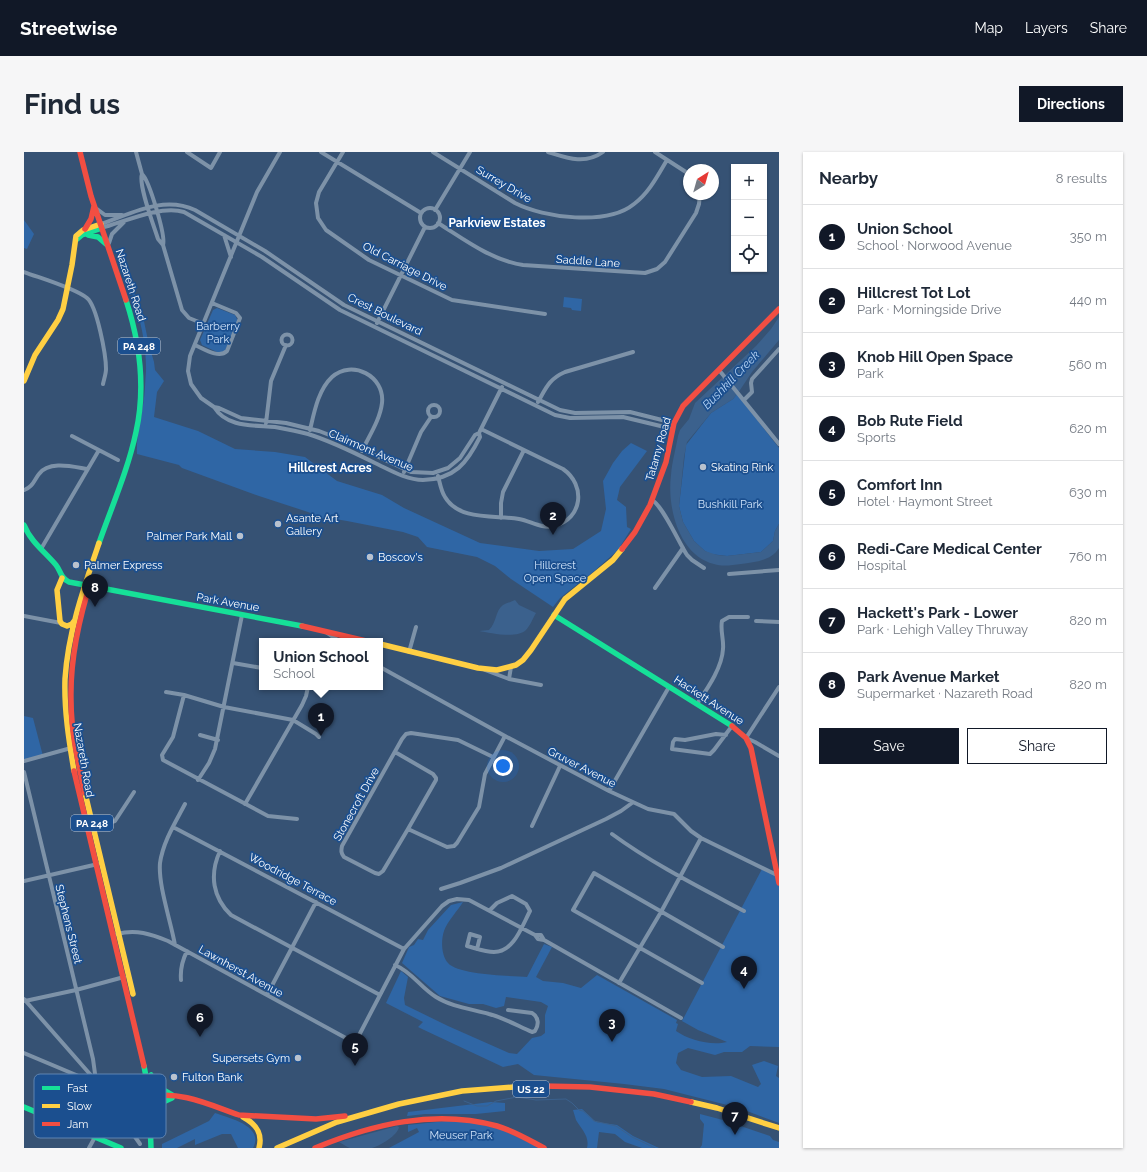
<!DOCTYPE html>
<html lang="en">
<head>
<meta charset="utf-8">
<style>
	:root { --surface:#fff; --page:#f6f6f7; --text:#1f2937; --muted:#747a83; --line:#e0e1e3; --accent:#111827 }
	body { margin:0; font-family:Raleway,sans-serif; background:var(--page); color:var(--text) }
	.controls { position:absolute; right:12px; top:12px; display:grid; overflow:hidden; border-radius:0px; box-shadow:0 1px 3px #0004 }
	.controls button { width:36px; height:36px; display:grid; place-items:center; padding:0; border:0; border-bottom:1px solid var(--line); background:var(--surface); color:var(--text); font:20px sans-serif }
	.compass { position:absolute; left:659px; top:12px; width:36px; height:36px; border-radius:50%; background:var(--surface); box-shadow:0 1px 3px #0004; rotate:37deg }
	.you { position:absolute; left:479px; top:614px; width:14px; height:14px; margin:-10px; border:3px solid #fff; border-radius:50%; background:#1a73e8; box-shadow:0 0 0 6px #1a73e833 }
	.badge { display:grid; place-items:center; width:26px; height:26px; border-radius:50%; background:var(--accent); color:#fff; font-size:13px; font-weight:700 }
	.pin { position:absolute; translate:-50% -33px; filter:drop-shadow(0 1px 2px #0008) }
	.pin::after { content:''; position:absolute; top:21px; width:14px; height:12px; background:inherit; clip-path:polygon(0 0,100% 0,50% 100%) }
	.popup { position:absolute; left:235px; top:486px; width:124px; height:52px; box-sizing:border-box; display:grid; place-content:center; border-radius:0px; background:var(--surface); filter:drop-shadow(0 1px 3px #0005); font-size:13px; white-space:nowrap; color:var(--muted) }
	.popup b { font-size:15px; color:var(--text) }
	.popup::after { content:''; position:absolute; left:50%; top:100%; margin-left:-8px; border:8px solid transparent; border-top-color:var(--surface) }
	.list { margin:0; padding:0; list-style:none }
	h2 { display:flex; justify-content:space-between; align-items:center; height:52px; margin:0; padding:0 16px; font-size:17px }
	h2 small { font-size:13px; font-weight:400; color:var(--muted) }
	.list li { display:grid; grid-template-columns:26px 1fr auto; gap:12px; align-items:center; box-sizing:border-box; height:64px; padding:0 16px; border-top:1px solid var(--line) }
	.list b { display:block; font-size:15px; white-space:nowrap }
	.list p { margin:0; font-size:13px; white-space:nowrap; color:var(--muted) }
	.list em { font-size:13px; font-style:normal; color:var(--muted) }
	.actions { display:flex; gap:8px; padding:12px 16px }
	.actions a { flex:1; padding:9px 0; border:1px solid var(--accent); border-radius:0px; text-align:center; font-size:14px; color:var(--accent) }
	.actions .main { background:var(--accent); color:#fff }
	.icon { flex:none; width:22px; height:22px; fill:none; stroke:currentColor; stroke-width:2; stroke-linecap:round; stroke-linejoin:round }
	.map { position:relative; flex:none; width:755px; height:996px; overflow:hidden; border-radius:0px }
	header { display:flex; align-items:center; gap:24px; box-sizing:border-box; height:56px; padding:0 20px; background:var(--accent); color:#fff }
	header strong { font-size:19px }
	nav { display:flex; gap:22px; margin-inline-start:auto; font-size:14px }
	.intro { display:flex; align-items:center; justify-content:space-between; box-sizing:border-box; height:96px; padding:0 24px }
	h1 { margin:0; font-size:28px }
	.button { padding:10px 18px; border-radius:0px; background:var(--accent); color:#fff; font-size:14px; font-weight:700 }
	main { display:flex; gap:24px; padding:0 24px }
	aside { flex:1; background:var(--surface); border-radius:0px; box-shadow:0 1px 3px #0004 }
	.map>svg:first-child { display:block }
</style>
</head>
<body>
<header>
<strong>Streetwise</strong>
<nav><a>Map</a><a>Layers</a><a>Share</a></nav>
</header>
<div class="intro"><h1>Find us</h1><a class="button">Directions</a></div>
<main>
<div class="map">
<svg width="755" height="996" viewBox="0 0 755 996">
	<rect width="100%" height="100%" fill="#365274"/>
	<path fill="#2f66a5" d="M 0,68 L 10,82 L 3,97 L 0,96 Z
		M 94,100 L 118,160 L 125,193 L 130,210 L 131,218 L 140,229 L 133,240 L 130,265 L 174,279 L 211,297 L 251,300 L 281,305 L 313,329 L 358,343 L 380,356 L 456,391 L 515,399 L 549,397 L 577,379 L 582,357 L 579,329 L 589,311 L 598,299 L 607,291 L 623,299 L 596,335 L 593,348 L 602,355 L 603,375 L 607,377 L 594,398 L 569,420 L 536,446 L 529,455 L 487,427 L 471,414 L 453,405 L 403,395 L 394,385 L 379,380 L 323,369 L 305,366 L 300,367 L 284,360 L 235,344 L 158,316 L 155,313 L 113,302 C 112,286 117,269 119,253 C 121,242 121,231 122,219 C 123,178 107,139 94,100 Z
		M 540,145 L 558,147 L 557,159 L 548,158 L 547,156 L 539,155 Z
		M 193,156 L 211,163 L 214,169 L 201,199 L 195,201 L 178,193 L 176,188 L 189,158 Z
		M 713,242 L 755,296 L 755,372 L 751,379 L 749,389 L 737,400 L 703,404 L 687,402 L 681,399 L 670,389 L 659,370 L 655,354 L 662,293 L 687,261 L 709,247 Z
		M 0,564 L 9,566 L 19,604 L 0,609 Z
		M 738,717 L 753,723 L 755,731 L 755,895 L 726,894 L 718,900 L 700,900 L 691,903 L 664,896 L 654,901 L 652,911 L 657,918 L 678,925 L 707,924 L 734,935 L 737,932 L 728,913 L 740,909 L 754,914 L 752,924 L 755,926 L 755,971 L 715,956 L 640,937 L 600,932 L 510,923 L 494,912 L 479,915 L 398,877 L 394,875 L 399,870 L 362,851 L 377,819 L 384,825 L 380,846 L 381,853 L 424,874 L 485,901 L 493,902 L 508,886 L 517,884 L 521,881 L 521,863 L 524,854 L 517,850 L 482,845 L 480,854 L 472,856 L 459,852 L 445,852 L 416,844 L 378,811 L 385,795 L 390,793 L 394,787 L 399,788 L 404,778 L 427,753 L 439,750 C 434,758 423,770 420,779 C 417,788 417,803 424,811 C 434,823 487,824 503,825 L 520,792 L 528,795 L 512,825 L 519,829 L 539,831 L 557,836 L 573,823 L 653,868 L 652,871 L 654,872 L 652,879 C 665,888 687,894 703,890 L 674,878 L 658,869 Z
		M 467,950 L 481,951 L 481,959 L 452,962 L 401,962 L 383,964 L 384,960 Z
		M 558,957 L 572,970 L 593,973 L 609,984 L 635,996 L 618,996 L 601,990 L 591,982 L 575,980 L 573,996 L 563,996 C 566,984 557,977 552,968 C 551,965 550,961 549,958 Z
		M 191,961 C 205,966 241,974 229,996 L 214,996 L 207,982 L 198,982 L 171,993 L 171,987 L 153,996 L 138,996 L 138,992 L 185,969 Z
		M 676,962 L 699,968 L 746,984 L 749,988 L 755,990 L 755,996 L 676,996 L 678,993 L 680,972 L 676,967 Z
		M 422,969 L 452,971 L 479,978 L 516,996 L 365,996 L 395,980 L 393,976 L 384,980 L 384,973 Z"/>
	<path fill="#3b618d" d="M 755,165 L 755,188 L 728,220 L 714,241 L 709,247 L 687,261 L 663,290 L 660,305 L 655,354 L 659,370 L 670,389 L 681,399 L 693,403 L 703,404 L 737,400 L 749,389 L 751,379 L 755,372 L 755,396 C 747,409 731,410 717,412 C 708,413 699,415 690,412 C 654,403 643,354 647,323 C 648,310 652,296 654,284 L 656,278 L 665,267 L 671,251 L 732,194 L 747,177 Z
		M 491,448 L 495,453 L 512,461 C 509,466 506,474 502,478 C 493,487 466,481 455,479 L 465,478 C 473,470 471,459 479,453 C 483,451 487,450 491,448 Z
		M 373,974 L 375,975 C 374,983 356,994 348,996 C 345,996 329,996 326,996 C 323,995 319,992 315,990 Z"/>
	<g fill="none" stroke-linecap="round" stroke-linejoin="round">
		<path stroke="#3b618d" stroke-width="1" d="M 440,949 L 453,954 L 463,954 L 472,949 L 493,945 L 512,948 L 542,947 L 548,951 L 555,958 L 559,959 L 570,969 L 592,974 L 608,985 L 631,996"/>
		<path stroke="#7d92a8" stroke-width="4" d="M 112,0 L 118,22 C 114,33 130,74 134,87 L 139,93
			M 163,0 L 187,16 L 196,0
			M 297,0 L 397,61
			M 319,0 L 295,40 L 292,51 L 294,66 L 302,78 L 345,108 L 428,148 L 521,162
			M 409,0 L 491,51 C 520,66 583,74 610,52 C 625,41 634,23 643,8
			M 524,0 C 543,6 561,13 579,0
			M 631,0 L 665,22
			M 118,22 C 125,28 142,84 139,93 L 158,158 L 165,166 L 180,172
			M396 66a10 10 0 1 1 20 0a10 10 0 1 1-20 0Z
			M 73,57 L 81,63 L 98,63
			M 411,58 L 446,0
			M 414,71 C 441,88 467,108 499,113 L 621,121 L 633,117 L 641,110 L 672,61 L 675,52 L 676,42
			M 77,72 C 107,62 139,43 171,58 L 241,99 L 320,153 L 536,258 L 551,261 L 606,260 L 650,271
			M 78,76 C 102,69 137,53 160,60 L 238,105 L 316,158 L 531,263 L 546,266 L 599,265 L 649,277
			M 200,83 L 207,105
			M 85,91 L 88,82 L 100,70
			M 0,120 C 16,126 51,136 63,146 C 73,154 82,203 82,217 C 82,222 80,227 79,232
			M 353,171 L 401,75
			M257.5 188a5.5 5.5 0 1 1 11 0a5.5 5.5 0 1 1-11 0Z
			M 171,193 C 180,197 195,207 203,199 L 216,166 L 212,161 L 188,151
			M 695,218 L 755,292
			M 720,248 L 728,240 L 727,231 L 728,227 L 755,197
			M 514,250 C 522,236 525,227 541,220 L 609,200
			M404 259a6 6 0 1 1 12 0a6 6 0 1 1-12 0Z
			M 190,255 C 203,276 230,273 251,275 C 262,277 273,279 284,282 C 307,289 329,300 351,311 C 366,318 382,328 399,328 C 431,327 443,311 456,285 L 455,281 L 451,283 L 436,306 L 424,316 L 409,321 L 387,320 L 316,287 L 295,279 L 262,271 L 217,266 L 195,256 L 190,255 L 177,246 L 167,232 L 164,219 L 166,204 L 233,40 L 256,0
			M 242,271 L 247,229 L 262,193
			M 286,278 C 290,261 294,238 308,225 C 328,207 361,224 358,251 C 356,268 345,284 338,299
			M 456,279 L 478,235
			M 48,284 L 94,308
			M 380,320 L 397,280 L 407,265
			M 414,324 C 416,331 417,339 421,345 C 435,369 471,363 495,367 C 507,369 517,377 530,374 C 559,367 562,333 539,317 L 457,277
			M 0,338 C 9,335 10,328 15,322 C 25,308 50,315 64,317
			M 628,348 C 639,354 655,391 663,403 L 668,408 L 680,416
			M 477,366 L 477,351 L 479,340 L 500,298
			M 17,397 L 75,298
			M 705,422 L 755,418
			M 631,436 L 659,396
			M 0,464 L 37,471
			M 732,469 L 755,470
			M 302,480 L 315,489
			M 385,500 L 392,475
			M 209,511 L 238,516
			M 356,515 L 481,584 L 585,639 L 624,657 L 650,662 L 667,679 L 677,686 L 753,723
			M 461,518 L 485,527 L 517,533
			M 485,527 L 487,515
			M 755,535 L 722,586 L 731,590 L 755,604
			M 142,540 L 160,543 L 200,555 L 269,568 L 292,582 L 295,585
			M 160,543 L 149,585 L 138,603 L 139,608 L 244,664 L 273,667
			M 673,552 C 683,537 698,516 699,497 C 700,488 696,478 698,469 L 705,465 L 724,465
			M 176,583 L 194,588
			M 702,583 L 692,582 L 661,588 L 651,587 L 649,590 L 648,597 L 686,602 L 690,598 L 708,574
			M 371,600 L 409,622 L 412,626 L 412,628 L 384,677 L 359,719 L 355,722 L 351,721 L 320,705 C 317,701 317,699 318,694 L 378,587 L 382,582 L 387,581 L 434,588 L 469,605
			M 0,609 L 47,596
			M 0,620 L 69,907 L 72,929 L 64,928 L 0,901
			M 174,628 L 185,611 L 191,597 L 218,463
			M 585,639 L 645,535
			M 221,652 L 278,553 L 282,544 L 284,535
			M 508,674 L 536,614
			M 149,675 L 380,797
			M 67,676 L 91,669 L 110,640
			M 384,677 L 423,695 L 430,694 L 433,691 L 455,655 L 461,622 L 481,584
			M 588,682 C 629,712 675,735 720,759
			M 196,699 C 185,723 189,746 207,763 L 356,843
			M 0,729 L 74,712
			M 417,737 L 436,731 L 477,716 L 582,667 L 597,659 L 608,651
			M 93,782 C 112,777 127,782 144,789 L 331,891 L 380,797 L 418,754 L 425,749 L 433,747 L 445,748 L 511,783 L 514,787 L 520,788
			M 511,783 L 517,783 L 520,788 L 657,866
			M 151,793 C 147,770 134,733 136,711 C 139,690 151,671 161,652
			M 453,797 L 456,785 L 446,782 L 443,794 C 451,796 461,800 470,800 C 490,800 498,774 506,759 L 502,752 L 488,744 L 473,751 L 466,758
			M 371,813 C 388,820 397,836 412,845 C 428,855 448,857 465,862 C 480,866 494,874 508,880 L 511,879 C 515,873 515,865 508,861 L 484,858
			M 157,828 C 156,817 158,809 163,799
			M 595,831 L 637,760 L 677,686
			M 678,831 L 549,758 L 570,721 L 699,795
			M 243,843 L 292,750
			M 0,847 L 72,929 L 116,992
			M 1,849 L 52,838 L 100,825
			M 65,996 L 71,985"/>
		<path stroke="#16e098" stroke-width="5.5" d="M 64,83 L 74,85 L 82,92
			M 52,88 L 58,83 L 78,76
			M 0,373 C 7,390 20,399 32,413 C 37,419 36,426 45,430 L 278,474
			M 75,391 C 88,354 104,318 112,280 C 122,235 116,191 102,148
			M 530,463 L 708,574
			M 120,914 L 125,941 L 127,996
			M 127,923 L 136,936 L 148,943
			M 0,955 L 97,996
			M 130,963 L 137,951 L 148,946
			M 71,985 C 86,949 86,948 125,945"/>
		<path stroke="#ffcf43" stroke-width="5.5" d="M 0,229 L 11,203 L 34,168 L 39,157 L 48,113 L 52,84 L 59,78 L 77,72
			M 38,426 L 33,438 L 36,469 L 38,472 L 43,474 L 48,472 L 51,468
			M 356,492 L 454,516 L 473,518 L 492,513 L 499,508 L 507,498 L 541,447 L 589,408 L 598,397
			M 50,619 C 45,589 40,558 41,527 C 44,480 60,435 75,391
			M 61,641 L 109,842
			M 667,950 L 693,956 L 755,976
			M 219,965 C 232,972 239,981 235,996
			M 253,996 L 313,970 L 375,952 L 438,939 L 502,934 L 518,934"/>
		<path stroke="#f24e42" stroke-width="5.5" d="M 56,0 L 67,44 L 102,148
			M 61,77 L 67,67 L 70,54
			M 598,397 L 611,380 L 626,353 L 642,310 L 650,271 L 659,254 L 755,157
			M 278,474 L 342,489
			M 708,574 L 722,586 L 727,596 L 755,731
			M 50,619 L 120,914
			M 61,641 C 54,611 47,580 47,548 C 46,506 55,466 68,426
			M 518,934 L 566,935 L 630,942 L 667,950
			M 125,945 C 156,938 186,953 215,963
			M 215,963 L 292,967 L 321,964
			M 291,996 C 349,972 411,957 473,974 C 490,979 505,988 520,996"/>
	</g>
	<g fill="#b9c2ce" stroke="#1b4f8f" stroke-width="1.5">
		<circle cx="679" cy="315" r="4"/>
		<circle cx="254" cy="372" r="4"/>
		<circle cx="216" cy="384" r="4"/>
		<circle cx="346" cy="405" r="4"/>
		<circle cx="52" cy="413" r="4"/>
		<circle cx="274" cy="906" r="4"/>
		<circle cx="150" cy="925" r="4"/>
	</g>
	<g text-anchor="middle" stroke-width="3.5" stroke-linejoin="round" paint-order="stroke">
		<g fill="#1b4f8f" stroke="#bbcadd" stroke-width="1">
			<rect x="94" y="186" width="42" height="16" rx="3"/>
			<rect x="47" y="663" width="42" height="16" rx="3"/>
			<rect x="489" y="929" width="36" height="16" rx="3"/>
		</g>
		<g font-size="10" font-weight="bold" fill="#fff">
			<text x="115" y="198">PA 248</text>
			<text x="68" y="675">PA 248</text>
			<text x="507" y="941">US 22</text>
		</g>
		<g font-size="11" fill="#fff" stroke="#1b4f8f">
			<text transform="translate(480 32) rotate(30)" y="4">Surrey Drive</text>
			<text transform="translate(564 109) rotate(4)" y="4">Saddle Lane</text>
			<text transform="translate(381 114) rotate(27)" y="4">Old Carriage Drive</text>
			<text transform="translate(107 133) rotate(72)" y="4">Nazareth Road</text>
			<text transform="translate(361 162) rotate(26)" y="4">Crest Boulevard</text>
			<text transform="translate(634 297) rotate(-74)" y="4">Tatamy Road</text>
			<text transform="translate(347 298) rotate(23)" y="4">Clairmont Avenue</text>
			<text transform="translate(204 450) rotate(10)" y="4">Park Avenue</text>
			<text transform="translate(685 548) rotate(33)" y="4">Hackett Avenue</text>
			<text transform="translate(60 608) rotate(80)" y="4">Nazareth Road</text>
			<text transform="translate(558 615) rotate(27)" y="4">Gruver Avenue</text>
			<text transform="translate(332 652) rotate(-61)" y="4">Stonecroft Drive</text>
			<text transform="translate(269 727) rotate(28)" y="4">Woodridge Terrace</text>
			<text transform="translate(45 772) rotate(76)" y="4">Stephens Street</text>
			<text transform="translate(217 819) rotate(29)" y="4">Lawnherst Avenue</text>
		</g>
		<g font-size="11" fill="#cfe3fa" stroke="#1b4f8f">
			<text x="194" y="178">Barberry<tspan x="194" dy="13">Park</tspan></text>
			<text x="706" y="356">Bushkill Park</text>
			<text x="531" y="417">Hillcrest<tspan x="531" dy="13">Open Space</tspan></text>
			<text x="437" y="987">Meuser Park</text>
		</g>
		<g font-size="11" fill="#fff" stroke="#1b4f8f" text-anchor="start">
			<text x="687" y="319">Skating Rink</text>
			<text x="262" y="370">Asante Art<tspan x="262" dy="13">Gallery</tspan></text>
			<text x="208" y="388" text-anchor="end">Palmer Park Mall</text>
			<text x="354" y="409">Boscov's</text>
			<text x="60" y="417">Palmer Express</text>
			<text x="266" y="910" text-anchor="end">Supersets Gym</text>
			<text x="158" y="929">Fulton Bank</text>
		</g>
		<g font-size="12" font-weight="bold" fill="#fff" stroke="#1b4f8f">
			<text x="473" y="75">Parkview Estates</text>
			<text x="306" y="320">Hillcrest Acres</text>
		</g>
		<g font-size="12" font-style="italic" fill="#b5d3f5" stroke="#1b4f8f">
			<text transform="translate(707 228) rotate(-46)" y="4">Bushkill Creek</text>
		</g>
	</g>
	<rect x="10" y="922" width="132" height="64" rx="6" fill="#1b4f8f" stroke="#5f84b1" stroke-width="1"/>
	<rect x="18" y="934" width="18" height="4" fill="#16e098"/>
	<rect x="18" y="952" width="18" height="4" fill="#ffcf43"/>
	<rect x="18" y="970" width="18" height="4" fill="#f24e42"/>
	<g font-size="11" fill="#fff">
		<text x="43" y="940">Fast</text>
		<text x="43" y="958">Slow</text>
		<text x="43" y="976">Jam</text>
	</g>
</svg>
<div class="controls">
<button>+</button>
<button>−</button>
<button><svg class="icon" aria-label="locate" viewBox="0 0 24 24"><circle cx="12" cy="12" r="6"/><path d="M12 2v4M12 18v4M2 12h4M18 12h4"/></svg></button>
</div>
<svg class="compass" viewBox="-18 -18 36 36"><path d="M0-13l5 13h-10z" fill="#e53935"/><path d="M0 13l5-13h-10z" fill="#747a83"/></svg>
<div class="you"></div>
<div class="pin badge" style="left:297px;top:584px">1</div>
<div class="popup"><b>Union School</b>School</div>
<div class="pin badge" style="left:529px;top:383px">2</div>
<div class="pin badge" style="left:588px;top:890px">3</div>
<div class="pin badge" style="left:720px;top:837px">4</div>
<div class="pin badge" style="left:331px;top:914px">5</div>
<div class="pin badge" style="left:176px;top:885px">6</div>
<div class="pin badge" style="left:711px;top:983px">7</div>
<div class="pin badge" style="left:71px;top:455px">8</div>
</div>
<aside>
<h2>Nearby<small>8 results</small></h2>
<ul class="list">
<li><span class="badge">1</span><div><b>Union School</b><p>School · Norwood Avenue</p></div><em>350 m</em></li>
<li><span class="badge">2</span><div><b>Hillcrest Tot Lot</b><p>Park · Morningside Drive</p></div><em>440 m</em></li>
<li><span class="badge">3</span><div><b>Knob Hill Open Space</b><p>Park</p></div><em>560 m</em></li>
<li><span class="badge">4</span><div><b>Bob Rute Field</b><p>Sports</p></div><em>620 m</em></li>
<li><span class="badge">5</span><div><b>Comfort Inn</b><p>Hotel · Haymont Street</p></div><em>630 m</em></li>
<li><span class="badge">6</span><div><b>Redi-Care Medical Center</b><p>Hospital</p></div><em>760 m</em></li>
<li><span class="badge">7</span><div><b>Hackett's Park - Lower</b><p>Park · Lehigh Valley Thruway</p></div><em>820 m</em></li>
<li><span class="badge">8</span><div><b>Park Avenue Market</b><p>Supermarket · Nazareth Road</p></div><em>820 m</em></li>
</ul>
<div class="actions"><a class="main">Save</a><a>Share</a></div>
</aside>
</main>
</body>
</html>
